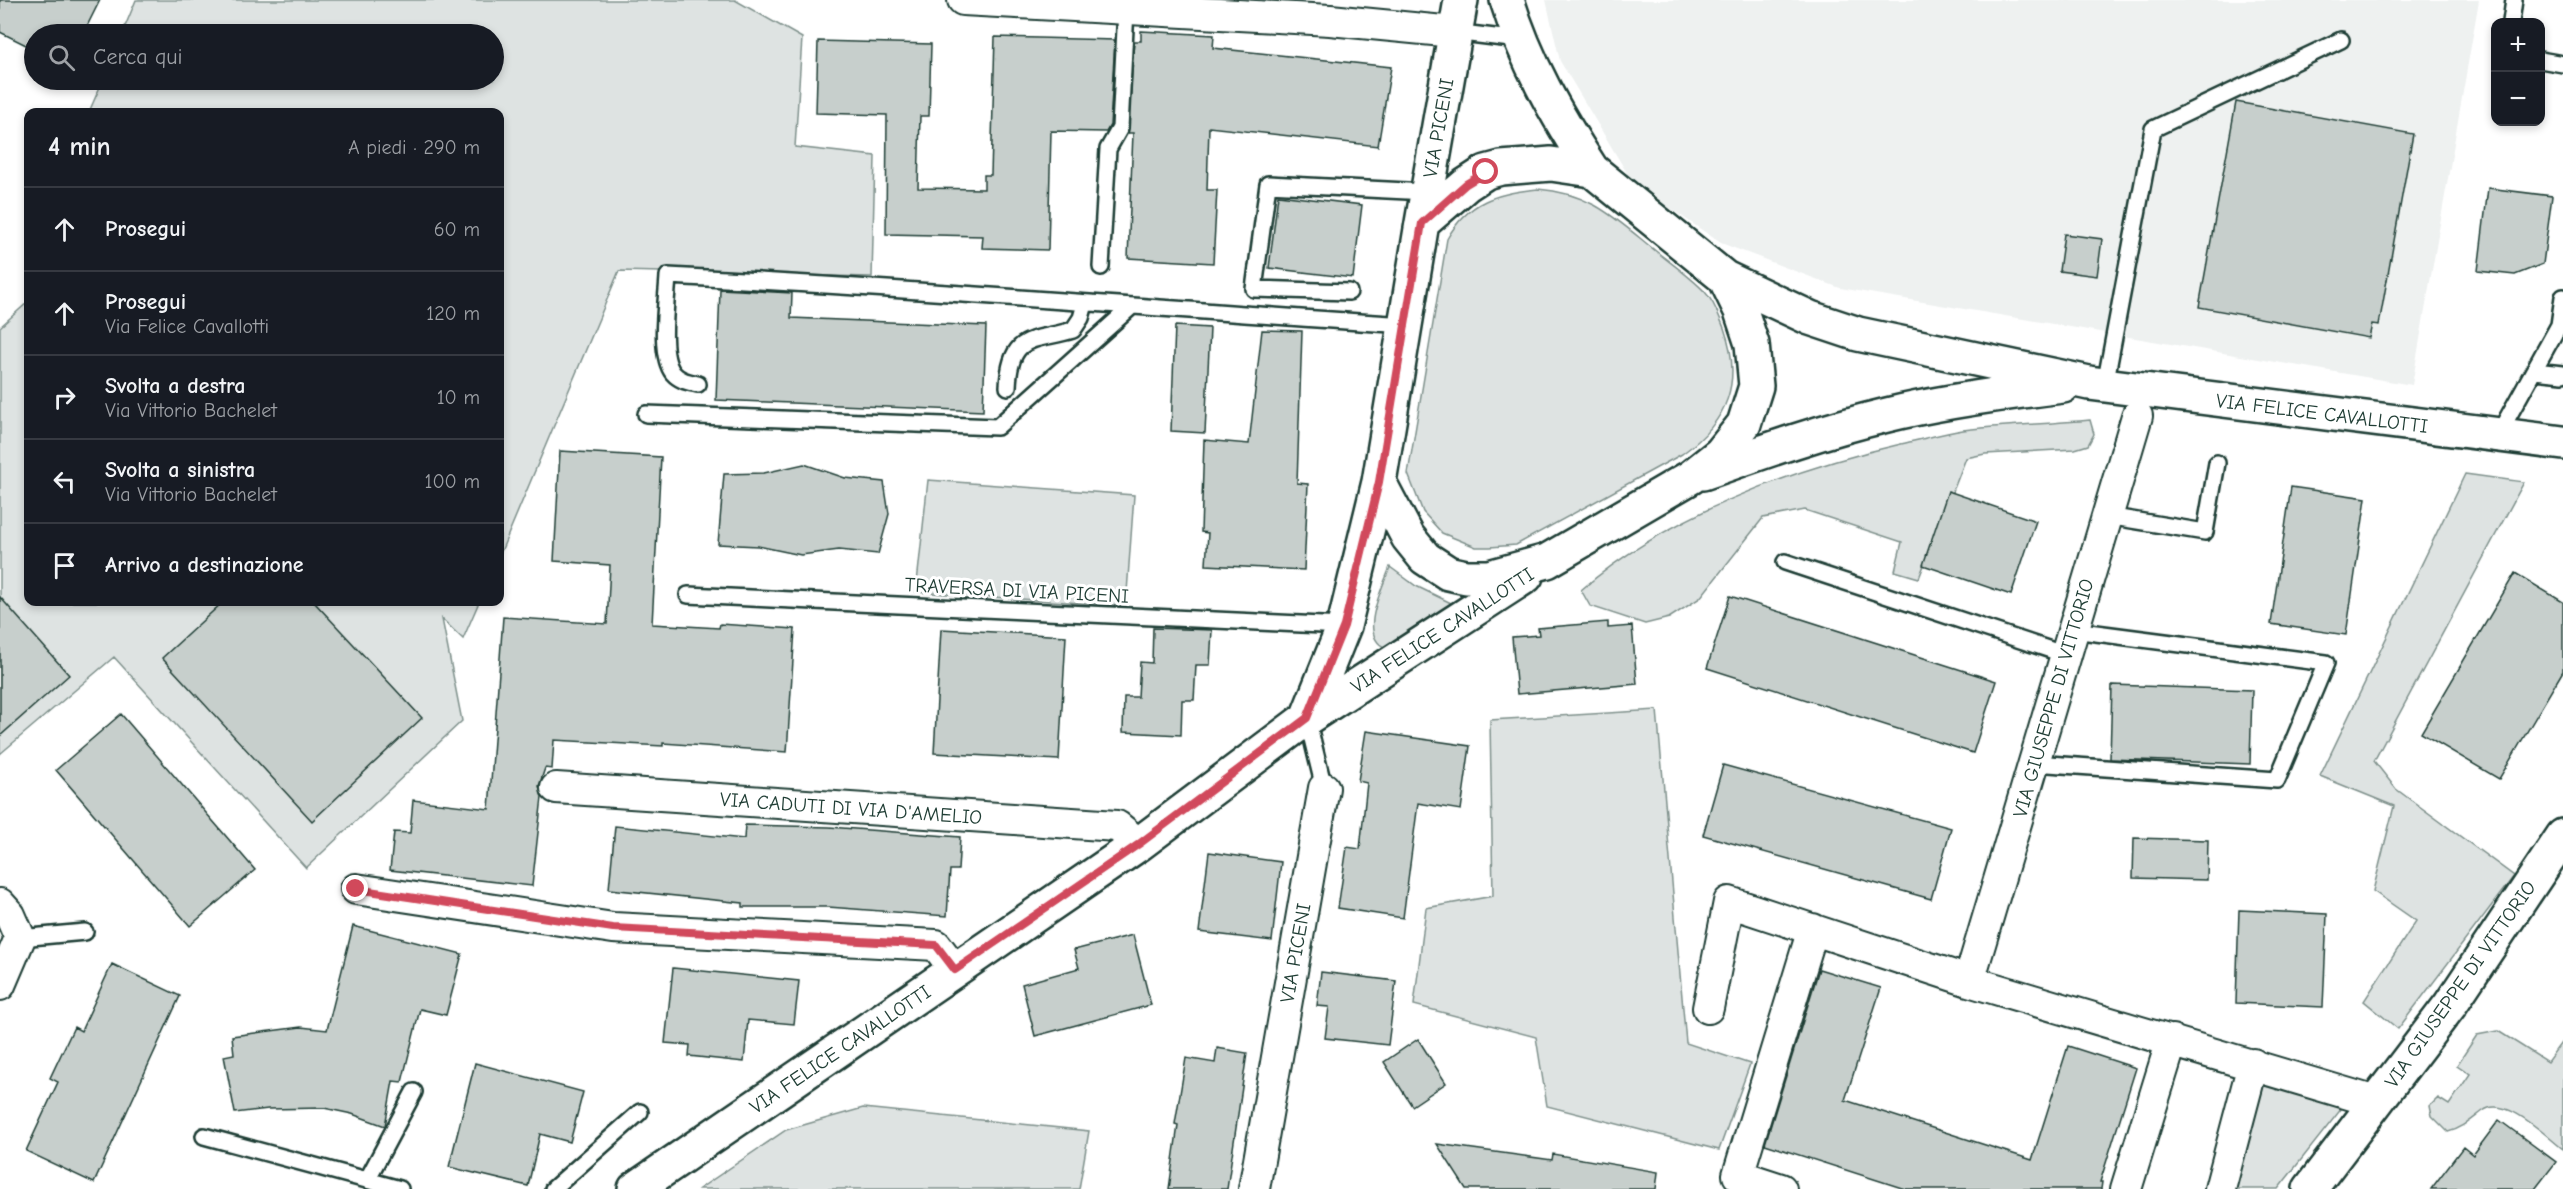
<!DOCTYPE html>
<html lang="it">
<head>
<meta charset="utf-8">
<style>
	:root { --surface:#171b24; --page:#20242c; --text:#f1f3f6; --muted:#9ea1a6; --line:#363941 }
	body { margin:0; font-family:"Comic Neue",sans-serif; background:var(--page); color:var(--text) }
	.controls { position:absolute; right:18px; top:18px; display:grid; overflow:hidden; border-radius:12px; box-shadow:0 3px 9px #0003 }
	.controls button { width:54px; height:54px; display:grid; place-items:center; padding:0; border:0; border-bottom:2px solid var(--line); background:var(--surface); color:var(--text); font:30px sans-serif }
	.stop { position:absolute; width:18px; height:18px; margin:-14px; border:4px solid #d1495b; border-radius:50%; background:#fff }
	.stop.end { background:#d1495b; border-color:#fff; box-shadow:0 2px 6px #0008 }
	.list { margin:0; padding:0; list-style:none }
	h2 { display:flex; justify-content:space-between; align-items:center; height:78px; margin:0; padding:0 24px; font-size:26px }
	h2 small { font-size:20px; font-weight:400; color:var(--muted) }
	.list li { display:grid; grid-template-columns:39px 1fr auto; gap:18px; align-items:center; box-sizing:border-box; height:84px; padding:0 24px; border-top:2px solid var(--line) }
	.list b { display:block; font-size:22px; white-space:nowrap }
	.list p { margin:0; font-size:20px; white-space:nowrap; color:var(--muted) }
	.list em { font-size:20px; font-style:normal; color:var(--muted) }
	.icon { flex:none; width:33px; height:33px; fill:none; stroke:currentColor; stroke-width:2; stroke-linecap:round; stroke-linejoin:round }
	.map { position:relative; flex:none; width:2563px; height:1189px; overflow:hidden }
	.search { position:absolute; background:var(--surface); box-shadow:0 3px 9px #0003; left:24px; top:24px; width:480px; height:66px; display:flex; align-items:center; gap:15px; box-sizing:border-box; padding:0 21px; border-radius:33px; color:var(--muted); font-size:22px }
	.panel { position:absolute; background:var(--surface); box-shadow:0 3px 9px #0003; left:24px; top:108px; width:480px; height:498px; border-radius:12px }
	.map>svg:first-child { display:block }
</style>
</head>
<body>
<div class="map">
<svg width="2563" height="1189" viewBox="0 0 2563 1189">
	<rect width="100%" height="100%" fill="#fff"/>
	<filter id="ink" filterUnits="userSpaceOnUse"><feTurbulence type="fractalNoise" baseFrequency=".0167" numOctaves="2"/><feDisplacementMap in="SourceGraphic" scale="12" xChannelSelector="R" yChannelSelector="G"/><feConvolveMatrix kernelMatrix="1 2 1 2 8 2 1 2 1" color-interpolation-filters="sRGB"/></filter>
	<g filter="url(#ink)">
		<path fill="#eef1f0" d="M 1546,0 L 2479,0 L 2412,385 L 1840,288 L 1721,243 L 1633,183 L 1560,61 Z"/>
		<path fill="#dee3e2" stroke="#7e908b" stroke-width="1.5" d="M 136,0 L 735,0 L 802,38 L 795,147 L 875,156 L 872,277 L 619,271 L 500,554 L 500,112 L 89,112 L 103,80 L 494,80 L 494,34 L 122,34 Z
			M 1538,189 C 1590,193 1614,217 1652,248 C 1669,262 1690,276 1705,292 C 1714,301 1719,316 1724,328 C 1743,382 1728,421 1682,454 L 1516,545 L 1490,547 L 1476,547 L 1442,533 L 1423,512 L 1408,474 L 1447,239 C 1468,201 1497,193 1538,189 Z
			M 28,302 L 28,602 L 479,602 L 463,639 L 442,619 L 462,721 L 306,868 L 114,657 L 0,754 L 0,327 Z
			M 2090,420 L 2094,434 L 2088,445 L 2075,449 L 1985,454 L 1966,458 L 1919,578 L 1895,571 L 1902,542 L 1805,510 L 1763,518 L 1700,598 L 1669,618 L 1645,624 L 1590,606 L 1581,590 C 1666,516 1792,469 1901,444 C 1921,440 1942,433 1963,430 C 2005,425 2047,424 2090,420 Z
			M 2465,474 L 2524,482 L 2374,761 L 2396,789 L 2514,876 L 2398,1029 L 2364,1001 L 2416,921 L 2373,891 L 2394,806 L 2320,776 Z
			M 928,480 L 1134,495 L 1126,606 L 916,592 Z
			M 1390,567 L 1416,586 L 1451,603 L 1436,616 L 1386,648 C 1357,636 1383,587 1390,567 Z
			M 1657,710 L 1686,1043 L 1750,1064 L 1719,1150 L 1547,1106 L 1536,1037 L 1414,1005 L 1426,908 L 1493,896 L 1490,720 Z
			M 2498,1031 L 2547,1062 L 2563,1040 L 2563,1149 C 2546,1136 2505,1094 2483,1111 C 2471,1120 2463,1128 2448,1132 L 2432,1116 L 2430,1106 L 2438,1098 L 2449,1105 L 2470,1074 L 2457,1065 L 2477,1035 Z
			M 2260,1075 L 2346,1103 L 2278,1189 L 2230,1189 Z
			M 863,1108 L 1089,1131 L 1079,1189 L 699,1189 L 786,1130 Z"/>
		<path fill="#c7cfcc" stroke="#1f3d34" stroke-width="1.5" d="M 0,0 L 100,0 L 83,34 L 34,34 L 34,49 L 0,32 Z
			M 1141,31 L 1214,35 L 1213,48 L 1391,67 L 1378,146 L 1209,127 L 1207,190 L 1217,190 L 1213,263 L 1128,258 L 1133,133 L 1128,133 L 1134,41 L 1141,41 Z
			M 995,37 L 1115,40 L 1110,125 L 1106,132 L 1051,131 L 1048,250 L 982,248 L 983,236 L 886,234 L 887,115 L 816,113 L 818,41 L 931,44 L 929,116 L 920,116 L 918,188 L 984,189 L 984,175 L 991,175 Z
			M 2236,102 L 2413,134 L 2379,325 L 2372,324 L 2369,338 L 2199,307 Z
			M 2488,188 L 2552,196 L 2543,264 L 2515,275 L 2478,271 Z
			M 1278,195 L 1362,205 L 1353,278 L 1269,268 Z
			M 2064,234 L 2102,239 L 2097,276 L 2059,271 Z
			M 720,289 L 792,293 L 791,318 L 986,326 L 983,411 L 716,400 Z
			M 1175,326 L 1210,328 L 1205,433 L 1171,431 Z
			M 1262,330 L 1302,331 L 1297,483 L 1308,484 L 1304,570 L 1206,565 L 1208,533 L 1201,532 L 1204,440 L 1249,444 Z
			M 560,451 L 661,457 L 652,624 L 719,628 L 720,624 L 795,629 L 787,752 L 663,743 L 663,746 L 554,740 L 552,769 L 545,768 L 539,786 L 542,797 L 532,886 L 390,870 L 394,832 L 410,833 L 413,800 L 489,809 L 503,617 L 607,624 L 610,565 L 554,561 Z
			M 804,464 L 845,478 L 884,482 L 889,514 L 878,554 L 839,550 L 801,555 L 758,546 L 718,544 L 724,474 L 764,473 Z
			M 2291,487 L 2366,498 L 2346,635 L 2271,624 Z
			M 1948,491 L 2036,521 L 2011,595 L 1923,565 Z
			M 2515,573 L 2563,602 L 2563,671 L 2499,779 L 2421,733 Z
			M 1730,596 L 1996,681 L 1973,753 L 1707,668 Z
			M 0,597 L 69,675 L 0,736 Z
			M 223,602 L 314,602 L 422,718 L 312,821 L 162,658 Z
			M 1608,622 L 1608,628 L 1632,626 L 1637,684 L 1517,694 L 1512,637 L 1539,635 L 1538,628 Z
			M 1153,628 L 1212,630 L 1210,665 L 1196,665 L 1194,700 L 1182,700 L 1181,735 L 1123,732 L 1124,697 L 1138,697 L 1140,662 L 1152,663 Z
			M 941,629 L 1066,636 L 1059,760 L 934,753 Z
			M 2112,685 L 2252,690 L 2250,764 L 2110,759 Z
			M 121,714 L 255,870 L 190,926 L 56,770 Z
			M 1366,731 L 1470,746 L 1461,810 L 1418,803 L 1403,918 L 1338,908 L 1347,847 L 1360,849 L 1367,783 L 1358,781 Z
			M 1723,765 L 1951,828 L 1931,899 L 1703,835 Z
			M 745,825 L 829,827 L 960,837 L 958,870 L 950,870 L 947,916 L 828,907 L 743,907 L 743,903 L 609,889 L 615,826 L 744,839 Z
			M 2134,838 L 2208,840 L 2207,880 L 2133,878 Z
			M 1209,852 L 1281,862 L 1272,941 L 1199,932 Z
			M 2239,910 L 2327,914 L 2323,1007 L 2236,1003 Z
			M 353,926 L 462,954 L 446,1015 L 420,1009 L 402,1082 L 393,1081 L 385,1126 L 352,1114 L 324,1108 L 268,1109 L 235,1113 L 224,1056 L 234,1054 L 232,1036 L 301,1027 L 327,1030 Z
			M 1133,935 L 1151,1005 L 1035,1036 L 1022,984 L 1079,968 L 1074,950 Z
			M 112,964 L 180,996 L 94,1183 L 26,1151 L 58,1082 L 50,1078 L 74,1027 L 81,1031 Z
			M 673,968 L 799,981 L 794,1024 L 748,1020 L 744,1062 L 689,1056 L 690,1045 L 665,1043 Z
			M 1819,969 L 1881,988 L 1845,1100 L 2032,1160 L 2068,1046 L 2136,1068 L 2100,1182 L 2102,1182 L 2101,1189 L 1905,1189 L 1765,1144 Z
			M 1321,972 L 1396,981 L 1388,1045 L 1325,1038 L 1329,1007 L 1317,1006 Z
			M 1418,1039 L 1446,1083 L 1412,1106 L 1384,1062 Z
			M 1217,1048 L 1247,1053 L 1227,1189 L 1169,1189 L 1178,1125 L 1175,1124 L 1186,1058 L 1215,1063 Z
			M 475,1063 L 583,1092 L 570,1142 L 540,1134 L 528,1186 L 449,1167 Z
			M 2499,1120 L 2556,1162 L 2535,1189 L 2431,1189 L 2463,1147 L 2473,1155 Z
			M 1437,1144 L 1552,1160 L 1553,1154 L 1658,1172 L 1656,1189 L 1466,1189 Z"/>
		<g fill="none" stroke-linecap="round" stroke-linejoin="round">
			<defs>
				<path id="lane" d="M 2511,22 L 2514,0
					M 1454,32 L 1519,40
					M 2540,60 L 2563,64
					M 1101,267 L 1108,149 L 1120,128 L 1126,9
					M 1349,292 L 1254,289 L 1268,184 L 1427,192
					M 2534,371 L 2563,374
					M 698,384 C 689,382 680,381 673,373 C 658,354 667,300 668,276 C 914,288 1159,309 1405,325
					M 2105,385 L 2153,129 L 2341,40
					M 1008,387 C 1010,332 1034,342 1073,330 L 1081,318 L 1085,304
					M 646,414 L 997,427 L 1130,308
					M 2498,435 L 2559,325 L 2563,297
					M 2107,516 L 2205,532 L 2217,463
					M 1785,562 L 2066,655
					M 688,595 L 1344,626
					M 1307,718 L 1324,788
					M 2034,763 L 2277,780 L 2326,663 L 2073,630
					M 20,938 L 85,932
					M 204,1136 L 400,1189
					M 367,1180 L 414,1092
					M 553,1189 L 640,1112"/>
				<path id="street" d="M 963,0 L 1330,20 L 1454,32
					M 556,788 L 1117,826 L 1139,844
					M 356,889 L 613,928 L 936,945 L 955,970
					M 0,904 L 10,915 L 20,938 L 0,985
					M 1969,981 L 2137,416
					M 1708,1008 L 1729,902 L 1969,981 L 2376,1102
					M 1254,1189 L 1324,788
					M 1781,1189 L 1738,1175 L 1813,929
					M 2126,1189 L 2172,1040
					M 2220,1189 L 2253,1064"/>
				<path id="secondary" d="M 1507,0 C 1526,62 1557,116 1592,170
					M 1551,164 L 1592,170 L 1725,278 L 1741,311 L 1752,344 L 1756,386 L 1744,424 L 1720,454 L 1691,477 L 1547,561 L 1489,577 L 1466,577 L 1448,573 L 1425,558 L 1408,537 L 1379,482 L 1422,223 L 1466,185 L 1486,172 L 1501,168 Z
					M 1422,223 L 1461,0
					M 1725,278 L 1810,318 L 1858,334 L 2089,383 L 2563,443
					M 1703,473 C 1764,451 1824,430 1887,415 C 1945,401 2004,393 2063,386
					M 1307,718 L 1344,626 L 1379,482
					M 635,1189 L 1139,844 L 1307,718 L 1526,576
					M 2310,1189 L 2450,1005 L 2563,836"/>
			</defs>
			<use href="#lane" stroke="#1f3d34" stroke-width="20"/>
			<use href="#street" stroke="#1f3d34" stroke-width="34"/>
			<use href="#secondary" stroke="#1f3d34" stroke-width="38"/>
			<use href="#lane" stroke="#fff" stroke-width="15"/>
			<use href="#street" stroke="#fff" stroke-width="30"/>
			<use href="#secondary" stroke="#fff" stroke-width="33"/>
		</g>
	</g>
	<g fill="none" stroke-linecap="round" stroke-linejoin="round" filter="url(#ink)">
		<path stroke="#d1495b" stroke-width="8" d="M 356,889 L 613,928 L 936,945 L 955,970 L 1139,844 L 1307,718 L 1344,626 L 1379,482 L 1422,223 L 1466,184 L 1486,172"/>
	</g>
	<g text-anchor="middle" stroke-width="6" stroke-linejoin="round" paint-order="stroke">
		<g font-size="20" fill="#1f3d34" stroke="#fff">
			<text transform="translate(1438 128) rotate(-80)" y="7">VIA PICENI</text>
			<text transform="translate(2322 413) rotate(7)" y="7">VIA FELICE CAVALLOTTI</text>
			<text transform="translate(1017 590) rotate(3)" y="7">TRAVERSA DI VIA PICENI</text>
			<text transform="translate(1442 630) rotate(-33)" y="7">VIA FELICE CAVALLOTTI</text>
			<text transform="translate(2053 698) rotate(-74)" y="7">VIA GIUSEPPE DI VITTORIO</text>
			<text transform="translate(851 808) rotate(4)" y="7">VIA CADUTI DI VIA D'AMELIO</text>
			<text transform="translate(1295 953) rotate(-80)" y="7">VIA PICENI</text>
			<text transform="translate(2460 984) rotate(-55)" y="7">VIA GIUSEPPE DI VITTORIO</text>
			<text transform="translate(840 1049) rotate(-34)" y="7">VIA FELICE CAVALLOTTI</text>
		</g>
	</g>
</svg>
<div class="controls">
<button>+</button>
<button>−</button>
</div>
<div class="stop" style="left:1486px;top:172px"></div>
<div class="stop end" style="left:356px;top:889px"></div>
<div class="search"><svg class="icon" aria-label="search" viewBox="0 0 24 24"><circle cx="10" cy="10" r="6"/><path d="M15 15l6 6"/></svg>Cerca qui</div>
<section class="panel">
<h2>4 min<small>A piedi · 290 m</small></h2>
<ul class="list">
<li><svg class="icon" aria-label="ahead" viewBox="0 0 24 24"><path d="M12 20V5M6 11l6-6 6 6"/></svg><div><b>Prosegui</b></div><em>60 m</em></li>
<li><svg class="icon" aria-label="ahead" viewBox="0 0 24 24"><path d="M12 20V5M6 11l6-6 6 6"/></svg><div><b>Prosegui</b><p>Via Felice Cavallotti</p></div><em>120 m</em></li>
<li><svg class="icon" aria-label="right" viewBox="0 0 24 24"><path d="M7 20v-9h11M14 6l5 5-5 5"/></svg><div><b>Svolta a destra</b><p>Via Vittorio Bachelet</p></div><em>10 m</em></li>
<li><svg class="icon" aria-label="left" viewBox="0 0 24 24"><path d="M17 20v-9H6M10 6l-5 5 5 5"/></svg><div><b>Svolta a sinistra</b><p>Via Vittorio Bachelet</p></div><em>100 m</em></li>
<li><svg class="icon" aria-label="arrive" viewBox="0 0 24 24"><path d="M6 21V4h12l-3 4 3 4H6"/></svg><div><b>Arrivo a destinazione</b></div></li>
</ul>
</section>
</div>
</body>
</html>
